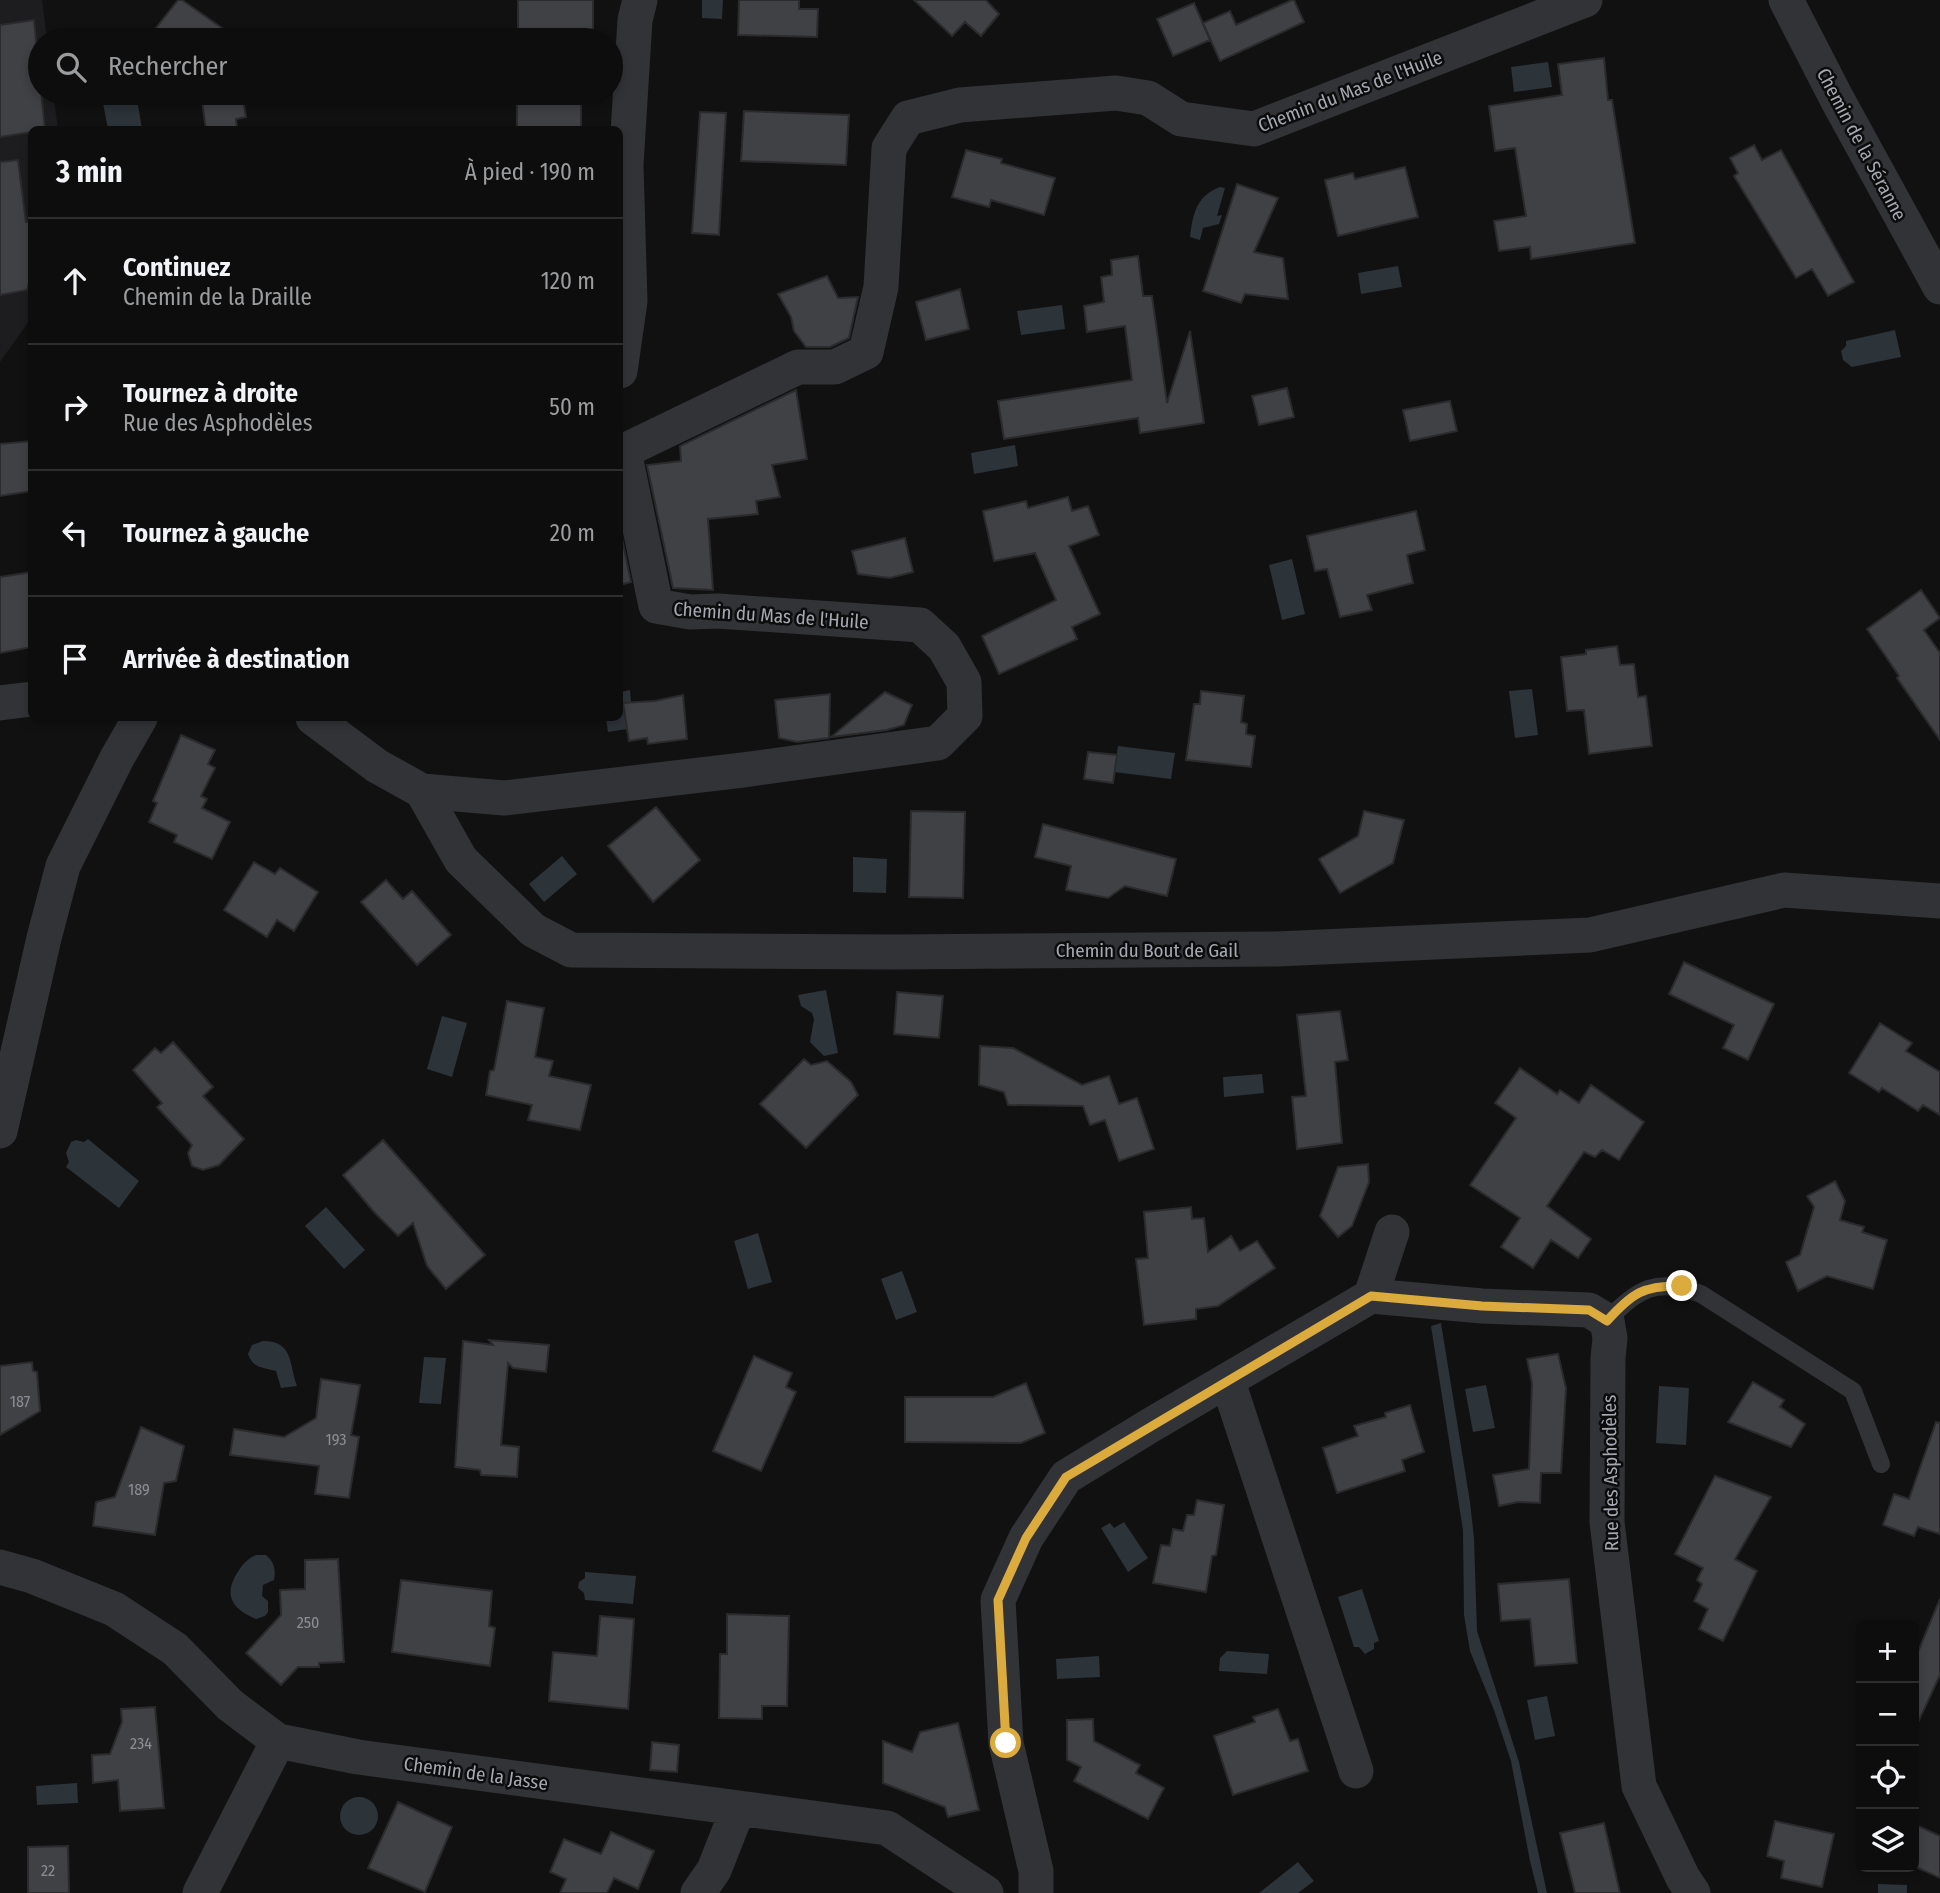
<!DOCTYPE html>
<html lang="fr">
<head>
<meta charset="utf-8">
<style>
	:root { --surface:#0d0d0e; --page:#161617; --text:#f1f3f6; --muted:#9a9c9e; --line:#2d2d2e }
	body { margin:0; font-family:"Fira Sans Condensed",sans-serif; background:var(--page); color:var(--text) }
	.controls { position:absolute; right:21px; bottom:21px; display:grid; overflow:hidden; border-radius:10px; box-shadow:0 4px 10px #0003 }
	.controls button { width:63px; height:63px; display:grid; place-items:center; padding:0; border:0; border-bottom:2px solid var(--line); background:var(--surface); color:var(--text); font:35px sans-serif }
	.stop { position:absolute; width:21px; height:21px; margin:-16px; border:5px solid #dcab3e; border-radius:50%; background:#fff }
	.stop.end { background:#dcab3e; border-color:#fff; box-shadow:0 2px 7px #0008 }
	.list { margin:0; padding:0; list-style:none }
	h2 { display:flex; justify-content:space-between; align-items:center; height:91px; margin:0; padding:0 28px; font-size:30px }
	h2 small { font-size:23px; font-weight:400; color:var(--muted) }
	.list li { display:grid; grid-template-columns:46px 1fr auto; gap:21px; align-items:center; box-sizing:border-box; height:126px; padding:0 28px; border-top:2px solid var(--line) }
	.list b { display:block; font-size:26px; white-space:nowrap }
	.list p { margin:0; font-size:23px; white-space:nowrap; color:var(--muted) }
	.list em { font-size:23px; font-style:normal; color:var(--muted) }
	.icon { flex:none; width:38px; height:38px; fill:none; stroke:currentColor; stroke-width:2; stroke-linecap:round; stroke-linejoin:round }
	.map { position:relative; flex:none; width:1940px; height:1893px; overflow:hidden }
	.search { position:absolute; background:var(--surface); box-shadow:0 4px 10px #0003; left:28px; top:28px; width:595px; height:77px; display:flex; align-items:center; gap:18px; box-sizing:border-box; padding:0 24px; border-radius:38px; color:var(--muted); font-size:26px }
	.panel { position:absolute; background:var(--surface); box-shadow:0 4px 10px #0003; left:28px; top:126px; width:595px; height:595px; border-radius:10px }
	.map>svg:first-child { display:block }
</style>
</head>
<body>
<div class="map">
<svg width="1940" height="1893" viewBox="0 0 1940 1893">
	<rect width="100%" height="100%" fill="#111112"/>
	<path fill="#1d1d1f" d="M 0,0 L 42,0 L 47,40 L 40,40 L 40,93 L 53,93 L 58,129 L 32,130 L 31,318 L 0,362 Z"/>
	<path fill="#2c3339" d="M 702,0 L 723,0 L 722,19 L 702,18 Z
		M 1548,62 L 1552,87 L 1514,92 L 1511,67 Z
		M 101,93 L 136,93 L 142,129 L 108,129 Z
		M 1220,187 L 1225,188 L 1217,216 L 1222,215 L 1219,224 L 1203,228 L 1200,240 L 1190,237 C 1193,214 1196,196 1220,187 Z
		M 1398,266 L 1402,287 L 1361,294 L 1358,273 Z
		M 1062,305 L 1065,329 L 1021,335 L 1017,311 Z
		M 1895,330 L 1901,357 L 1852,367 L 1843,360 L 1841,351 L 1846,346 L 1846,341 Z
		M 1015,445 L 1018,466 L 974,474 L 971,453 Z
		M 1292,559 L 1305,614 L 1282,620 L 1269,565 Z
		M 1532,689 L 1538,735 L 1515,738 L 1509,691 Z
		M 630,690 L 631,702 L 623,704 L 627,729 L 608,732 L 606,718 L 620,718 L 620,692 Z
		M 1118,746 L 1175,753 L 1171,779 L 1114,772 Z
		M 562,856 L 577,874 L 544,902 L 529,884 Z
		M 853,857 L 887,859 L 886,893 L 853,892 Z
		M 826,990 L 838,1053 L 824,1056 L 810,1042 L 814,1019 L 812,1013 L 801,1006 L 798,995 Z
		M 442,1016 L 467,1023 L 452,1077 L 427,1069 Z
		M 1262,1074 L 1264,1093 L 1224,1097 L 1223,1077 Z
		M 88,1139 L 139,1181 L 119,1208 L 66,1167 L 69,1162 L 66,1153 L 71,1142 L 76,1140 L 84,1142 Z
		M 326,1207 L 365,1250 L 344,1269 L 305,1226 Z
		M 758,1233 L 772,1282 L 748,1289 L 734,1241 Z
		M 902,1271 L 917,1312 L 896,1320 L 881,1279 Z
		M 1441,1323 L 1470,1502 L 1474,1538 L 1477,1631 L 1519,1762 L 1547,1893 L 1538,1893 L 1530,1861 L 1511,1761 L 1494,1710 L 1470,1651 L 1464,1615 L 1463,1530 L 1431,1326 Z
		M 263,1341 C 294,1341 289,1365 297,1386 L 281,1388 L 276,1371 C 263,1367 253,1369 248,1354 L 252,1345 Z
		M 424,1357 L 446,1358 L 441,1404 L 419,1403 Z
		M 1486,1385 L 1495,1428 L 1473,1432 L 1465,1389 Z
		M 1659,1386 L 1689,1388 L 1686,1445 L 1656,1443 Z
		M 1124,1522 L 1148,1558 L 1128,1572 L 1101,1528 L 1110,1523 L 1114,1528 Z
		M 256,1555 L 266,1555 C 274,1562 276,1569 274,1580 L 263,1585 L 262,1596 L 268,1601 L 268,1612 L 265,1616 L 256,1619 C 230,1608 223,1594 239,1570 C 244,1563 247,1559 256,1555 Z
		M 585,1572 L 636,1576 L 633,1604 L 585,1600 L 584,1593 L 578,1588 L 579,1582 L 585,1578 Z
		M 1362,1589 L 1379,1641 L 1374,1643 L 1374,1649 L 1365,1654 L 1359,1647 L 1354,1647 L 1338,1597 Z
		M 1227,1651 L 1269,1654 L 1267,1674 L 1219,1671 L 1220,1658 Z
		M 1099,1656 L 1100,1677 L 1057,1679 L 1056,1659 Z
		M 1547,1696 L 1555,1736 L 1535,1740 L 1527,1700 Z
		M 77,1783 L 78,1803 L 37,1805 L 36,1786 Z
		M340 1816a19 19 0 1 1 38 0a19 19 0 1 1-38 0Z
		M 1298,1862 L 1314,1881 L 1298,1893 L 1259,1893 Z
		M 1878,1884 L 1907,1885 L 1907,1893 L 1878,1893 Z"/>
	<path fill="#404145" stroke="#2b2b2e" stroke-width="2" d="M 178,0 L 182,0 L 239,40 L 172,40 L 156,28 Z
		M 518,0 L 593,0 L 593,38 L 518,40 Z
		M 739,0 L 799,0 L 799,9 L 818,9 L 817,37 L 738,35 Z
		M 914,0 L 986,0 L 999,14 L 981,36 L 965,22 L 952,36 Z
		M 1292,0 L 1294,0 L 1304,22 L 1220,61 L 1203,23 L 1230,11 L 1236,25 Z
		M 1194,3 L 1210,40 L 1173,56 L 1157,19 Z
		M 34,20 L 45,130 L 32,130 L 32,132 L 0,137 L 0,25 Z
		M 1604,58 L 1608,100 L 1612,100 L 1635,243 L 1531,259 L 1530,247 L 1499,251 L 1494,221 L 1526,216 L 1515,148 L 1495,151 L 1489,106 L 1562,95 L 1558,64 Z
		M 201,93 L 242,93 L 246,117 L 236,119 L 237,130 L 206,130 Z
		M 517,93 L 564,93 L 564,98 L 581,99 L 581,130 L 517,130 Z
		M 744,111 L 849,115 L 846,165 L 741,161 Z
		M 700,112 L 726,113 L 719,235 L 692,233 Z
		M 1754,145 L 1762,160 L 1781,150 L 1854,282 L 1828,296 L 1812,269 L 1796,278 L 1734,176 L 1738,173 L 1730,158 Z
		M 966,150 L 1002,159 L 1001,163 L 1055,178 L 1044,215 L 991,200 L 989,207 L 952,197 Z
		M 18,160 L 26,222 L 32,221 L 32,272 L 27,290 L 0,295 L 0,162 Z
		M 1405,167 L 1418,217 L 1338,236 L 1325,180 L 1353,173 L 1355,179 Z
		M 1237,184 L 1278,198 L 1254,252 L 1283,258 L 1288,299 L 1245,294 L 1241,303 L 1203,291 Z
		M 1138,256 L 1143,296 L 1152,296 L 1167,403 L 1190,331 L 1204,423 L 1140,433 L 1138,418 L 1004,439 L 998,401 L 1132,380 L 1125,326 L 1087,332 L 1084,306 L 1104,302 L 1101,277 L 1112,275 L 1111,260 Z
		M 827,276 L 838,298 L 858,297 L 849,338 L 830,347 L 806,347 L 794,331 L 791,317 L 778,294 Z
		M 960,289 L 969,329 L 926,340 L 916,302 Z
		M 1287,388 L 1294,417 L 1259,425 L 1252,396 Z
		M 796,390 L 807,459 L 772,465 L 780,497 L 756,501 L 758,514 L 708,519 L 713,590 L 673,588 L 647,465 L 681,461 L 680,446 Z
		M 1450,401 L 1457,431 L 1410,441 L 1403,410 Z
		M 32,441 L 32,491 L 0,496 L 0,444 Z
		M 1068,497 L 1072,511 L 1088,506 L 1099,535 L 1069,546 L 1100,614 L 1072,627 L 1077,639 L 999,674 L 982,636 L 1056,600 L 1035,553 L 994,561 L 983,511 L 1026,501 L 1028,508 Z
		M 1416,511 L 1425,550 L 1407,555 L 1413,583 L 1367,595 L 1372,610 L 1340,617 L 1327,569 L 1315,571 L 1307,536 Z
		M 620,529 L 631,582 L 620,585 Z
		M 905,538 L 913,572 L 890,578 L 858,574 L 852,551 Z
		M 32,572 L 32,647 L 0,653 L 0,577 Z
		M 1921,590 L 1940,618 L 1924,630 L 1940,653 L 1940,740 L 1897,678 L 1899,676 L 1867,629 Z
		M 1617,646 L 1620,665 L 1634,664 L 1638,697 L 1646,696 L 1652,746 L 1589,754 L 1584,710 L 1567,711 L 1561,657 L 1586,654 L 1586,650 Z
		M 1201,691 L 1244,696 L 1241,722 L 1247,724 L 1246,734 L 1255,736 L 1251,767 L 1186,760 L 1194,704 L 1200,704 Z
		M 885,692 L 912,705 L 904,725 L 887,730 L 831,737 Z
		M 830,694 L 829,738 L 797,742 L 779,738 L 775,700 Z
		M 683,695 L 687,739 L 648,744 L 647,738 L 629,741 L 623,703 L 655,701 Z
		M 181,735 L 215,750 L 208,764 L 215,768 L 201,796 L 207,799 L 202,808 L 230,822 L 212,859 L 174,842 L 177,835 L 149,822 L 157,803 L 153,801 Z
		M 1088,752 L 1117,755 L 1113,783 L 1084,779 Z
		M 656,807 L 700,860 L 653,902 L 608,846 Z
		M 911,811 L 965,812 L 963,898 L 909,897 Z
		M 1364,811 L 1404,820 L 1393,863 L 1340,893 L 1319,859 L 1358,836 Z
		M 1043,824 L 1176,859 L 1167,896 L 1125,886 L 1108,898 L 1066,890 L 1071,866 L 1035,857 Z
		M 254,862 L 275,874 L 280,868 L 318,892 L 294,931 L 277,920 L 267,937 L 224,910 Z
		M 386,880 L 403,899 L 412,891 L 451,935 L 417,965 L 361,902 Z
		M 1684,962 L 1774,1004 L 1748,1060 L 1723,1048 L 1734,1025 L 1669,994 Z
		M 897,992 L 943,996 L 939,1038 L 894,1034 Z
		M 507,1001 L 544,1008 L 535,1057 L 553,1061 L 549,1076 L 591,1085 L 580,1130 L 528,1120 L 532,1105 L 486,1095 L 490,1071 L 494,1070 Z
		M 1340,1011 L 1348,1060 L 1335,1062 L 1342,1143 L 1297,1149 L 1292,1097 L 1306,1096 L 1297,1015 Z
		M 1880,1023 L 1912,1043 L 1906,1051 L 1940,1072 L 1940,1115 L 1923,1105 L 1918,1111 L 1882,1088 L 1879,1092 L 1849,1073 Z
		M 173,1042 L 213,1087 L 203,1096 L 244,1139 L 219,1165 L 203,1170 L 192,1166 L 188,1153 L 192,1145 L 157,1107 L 162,1103 L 133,1070 L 155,1048 L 161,1053 Z
		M 980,1046 L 1013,1048 L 1082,1085 L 1109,1076 L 1119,1104 L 1137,1098 L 1154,1149 L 1119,1161 L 1105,1120 L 1090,1125 L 1083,1106 L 1008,1105 L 1004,1092 L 979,1085 Z
		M 804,1059 L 811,1065 L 827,1061 L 851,1082 L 858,1095 L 806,1148 L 760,1104 Z
		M 1520,1068 L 1557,1094 L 1560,1090 L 1579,1103 L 1591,1085 L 1644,1122 L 1619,1160 L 1602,1150 L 1595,1157 L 1584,1152 L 1547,1206 L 1591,1239 L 1578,1258 L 1551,1240 L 1533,1268 L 1501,1247 L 1520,1218 L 1470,1185 L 1516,1118 L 1495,1103 Z
		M 383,1140 L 485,1255 L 446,1289 L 427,1266 L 413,1223 L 398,1236 L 374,1212 L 343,1175 Z
		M 1368,1164 L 1369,1182 L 1352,1226 L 1338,1237 L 1320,1216 L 1338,1167 Z
		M 1835,1181 L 1845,1201 L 1840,1220 L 1864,1227 L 1862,1232 L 1887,1240 L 1873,1289 L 1827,1276 L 1798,1291 L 1786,1262 L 1800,1255 L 1814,1207 L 1807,1196 Z
		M 1191,1207 L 1192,1219 L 1204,1218 L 1208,1252 L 1231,1236 L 1240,1251 L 1257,1241 L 1275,1268 L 1218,1306 L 1196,1309 L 1196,1319 L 1144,1325 L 1136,1259 L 1148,1258 L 1144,1212 Z
		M 489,1340 L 549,1345 L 546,1372 L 513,1368 L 508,1363 L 501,1445 L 519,1447 L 517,1477 L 481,1475 L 480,1470 L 455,1467 L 463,1341 L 493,1345 Z
		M 1558,1354 L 1566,1388 L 1561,1473 L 1541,1473 L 1540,1503 L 1518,1502 L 1499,1506 L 1493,1475 L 1529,1469 L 1532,1383 L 1527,1359 Z
		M 754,1356 L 792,1373 L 786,1387 L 796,1392 L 761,1471 L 713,1451 Z
		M 32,1362 L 33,1371 L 37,1372 L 40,1411 L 0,1435 L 0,1366 Z
		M 321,1379 L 360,1385 L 351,1435 L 359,1437 L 349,1498 L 315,1494 L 319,1466 L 230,1455 L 234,1429 L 284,1437 L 316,1418 Z
		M 1753,1382 L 1784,1400 L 1780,1407 L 1805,1424 L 1791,1447 L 1728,1422 Z
		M 1026,1383 L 1045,1433 L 1021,1443 L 905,1442 L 905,1397 L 993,1397 Z
		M 1410,1405 L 1424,1452 L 1402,1460 L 1405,1471 L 1337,1493 L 1323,1448 L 1358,1436 L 1354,1426 L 1386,1417 L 1385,1413 Z
		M 1936,1422 L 1940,1423 L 1940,1534 L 1918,1527 L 1914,1536 L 1883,1525 L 1894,1494 L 1909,1499 Z
		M 141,1427 L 184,1446 L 176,1481 L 164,1483 L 155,1535 L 93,1526 L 96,1502 L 115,1497 Z
		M 1715,1476 L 1771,1497 L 1735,1559 L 1757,1571 L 1723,1641 L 1699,1629 L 1708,1609 L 1694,1601 L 1702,1584 L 1697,1580 L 1703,1568 L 1675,1554 Z
		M 1197,1500 L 1224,1505 L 1216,1555 L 1212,1556 L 1206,1592 L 1153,1583 L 1161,1545 L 1170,1546 L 1173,1529 L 1183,1531 L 1187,1515 L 1194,1515 Z
		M 338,1559 L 344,1662 L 319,1663 L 319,1667 L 298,1667 L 281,1685 L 246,1653 L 281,1615 L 280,1590 L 305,1589 L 305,1560 Z
		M 1569,1579 L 1577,1663 L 1535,1666 L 1530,1619 L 1501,1621 L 1498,1584 Z
		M 401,1580 L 492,1591 L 489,1626 L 495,1628 L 490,1666 L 392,1652 Z
		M 1940,1599 L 1940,1675 L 1914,1731 L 1914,1661 Z
		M 727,1614 L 789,1616 L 787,1706 L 762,1706 L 762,1719 L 719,1718 L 720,1654 L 727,1654 Z
		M 600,1616 L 634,1619 L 628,1709 L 549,1701 L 553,1652 L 597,1656 Z
		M 155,1707 L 164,1808 L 120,1811 L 118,1780 L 93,1783 L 92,1755 L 110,1754 L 122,1722 L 121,1709 Z
		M 1278,1709 L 1290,1741 L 1298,1739 L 1308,1771 L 1233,1795 L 1214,1736 L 1255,1722 L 1253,1717 Z
		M 1093,1719 L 1094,1741 L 1140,1765 L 1136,1773 L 1164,1788 L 1148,1819 L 1074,1781 L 1081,1767 L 1067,1760 L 1067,1720 Z
		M 958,1723 L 979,1810 L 948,1817 L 945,1807 L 883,1783 L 883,1741 L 912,1752 L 920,1732 Z
		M 652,1742 L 679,1745 L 677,1772 L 650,1770 Z
		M 398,1802 L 452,1827 L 425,1892 L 368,1868 Z
		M 1775,1821 L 1834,1834 L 1822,1887 L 1781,1878 L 1784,1861 L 1767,1856 Z
		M 1604,1823 L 1620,1893 L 1575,1893 L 1560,1833 Z
		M 1914,1824 L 1940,1836 L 1940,1878 L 1914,1866 Z
		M 611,1832 L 654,1851 L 638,1889 L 614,1878 L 607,1893 L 560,1893 L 566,1879 L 550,1872 L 564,1839 L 601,1854 Z
		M 68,1846 L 69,1893 L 28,1893 L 28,1847 Z"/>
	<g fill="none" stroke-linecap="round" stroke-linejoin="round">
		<path stroke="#323337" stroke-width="18" d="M 1607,1321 C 1637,1288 1658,1277 1701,1294 L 1853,1391 L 1881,1464"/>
		<path stroke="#323337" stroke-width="35" d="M 1786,0 L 1837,99 L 1940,287
			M 620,371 L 630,301 L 626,165 L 635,20 L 640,0
			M 0,703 L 32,699
			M 313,718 L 377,766 L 422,791 L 504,798 L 743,770 L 938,743 L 965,716 L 964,682 L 944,647 L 920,625 L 718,611 L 690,612 L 656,606 L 624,451 L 798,367 L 835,367 L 866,352 L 881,287 L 889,148 L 908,118 L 960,105 L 1116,93 L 1148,98 L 1181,119 L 1254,129 L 1585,0
			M 422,791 L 461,860 L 533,930 L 571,950 L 892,952 L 1277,949 L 1590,935 L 1784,890 L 1940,901
			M 0,1131 L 44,938 L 63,866 L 117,758 L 140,718
			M 1371,1296 L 1482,1306 L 1589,1310 L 1607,1321 L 1610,1338 L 1608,1358 L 1607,1522 L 1639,1786 L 1683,1878 L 1693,1893
			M 1228,1382 L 1356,1771
			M 0,1567 L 32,1576 L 114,1609 L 175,1649 L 230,1705 L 278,1741 L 358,1757 L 887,1828 L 986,1893
			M 200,1893 L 278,1741
			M 698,1893 L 714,1870 L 738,1809
			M 1036,1893 L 1036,1871 L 1006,1743 L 998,1600 L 1026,1538 L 1066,1477 L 1151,1425 L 1371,1296 L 1392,1232"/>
	</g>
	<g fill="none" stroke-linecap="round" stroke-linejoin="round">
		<path stroke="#dcab3e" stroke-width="9" d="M 1006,1743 L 998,1600 L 1026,1538 L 1066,1477 L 1371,1296 L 1482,1306 L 1589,1310 L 1607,1321 C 1632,1293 1644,1285 1682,1286"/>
	</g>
	<g text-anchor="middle" stroke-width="5" stroke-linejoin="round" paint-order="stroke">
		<g font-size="16" fill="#8b8e96">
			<text x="20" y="1407">187</text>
			<text x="336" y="1445">193</text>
			<text x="139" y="1495">189</text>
			<text x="308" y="1628">250</text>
			<text x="141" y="1749">234</text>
			<text x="48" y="1876">22</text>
		</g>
		<g font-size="19" fill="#a4a8b1" stroke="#0c0c0d">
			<text transform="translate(1350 91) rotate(-21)" y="7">Chemin du Mas de l'Huile</text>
			<text transform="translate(1862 144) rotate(62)" y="7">Chemin de la Séranne</text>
			<text transform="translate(771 615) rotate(4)" y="7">Chemin du Mas de l'Huile</text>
			<text x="1147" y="957">Chemin du Bout de Gail</text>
			<text transform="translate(1610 1473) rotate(-91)" y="7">Rue des Asphodèles</text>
			<text transform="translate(476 1773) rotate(8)" y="7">Chemin de la Jasse</text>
		</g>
	</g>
</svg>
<div class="controls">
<button>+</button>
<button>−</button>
<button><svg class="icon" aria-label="locate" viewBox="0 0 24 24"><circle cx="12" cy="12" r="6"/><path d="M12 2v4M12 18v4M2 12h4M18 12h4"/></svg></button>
<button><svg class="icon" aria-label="layers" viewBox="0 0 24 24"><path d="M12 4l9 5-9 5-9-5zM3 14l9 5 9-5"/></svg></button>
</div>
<div class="stop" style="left:1006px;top:1743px"></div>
<div class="stop end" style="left:1682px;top:1286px"></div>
<div class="search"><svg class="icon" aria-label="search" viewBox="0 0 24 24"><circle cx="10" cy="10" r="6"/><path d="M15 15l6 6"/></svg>Rechercher</div>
<section class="panel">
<h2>3 min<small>À pied · 190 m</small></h2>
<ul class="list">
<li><svg class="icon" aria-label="ahead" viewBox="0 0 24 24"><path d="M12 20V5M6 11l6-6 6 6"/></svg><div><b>Continuez</b><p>Chemin de la Draille</p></div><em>120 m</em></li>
<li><svg class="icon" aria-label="right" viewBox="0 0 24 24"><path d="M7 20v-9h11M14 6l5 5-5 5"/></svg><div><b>Tournez à droite</b><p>Rue des Asphodèles</p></div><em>50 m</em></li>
<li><svg class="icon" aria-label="left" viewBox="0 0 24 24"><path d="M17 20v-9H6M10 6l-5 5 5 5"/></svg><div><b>Tournez à gauche</b></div><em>20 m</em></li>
<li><svg class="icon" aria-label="arrive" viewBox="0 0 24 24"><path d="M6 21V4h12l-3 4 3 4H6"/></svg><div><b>Arrivée à destination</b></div></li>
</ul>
</section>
</div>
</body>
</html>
